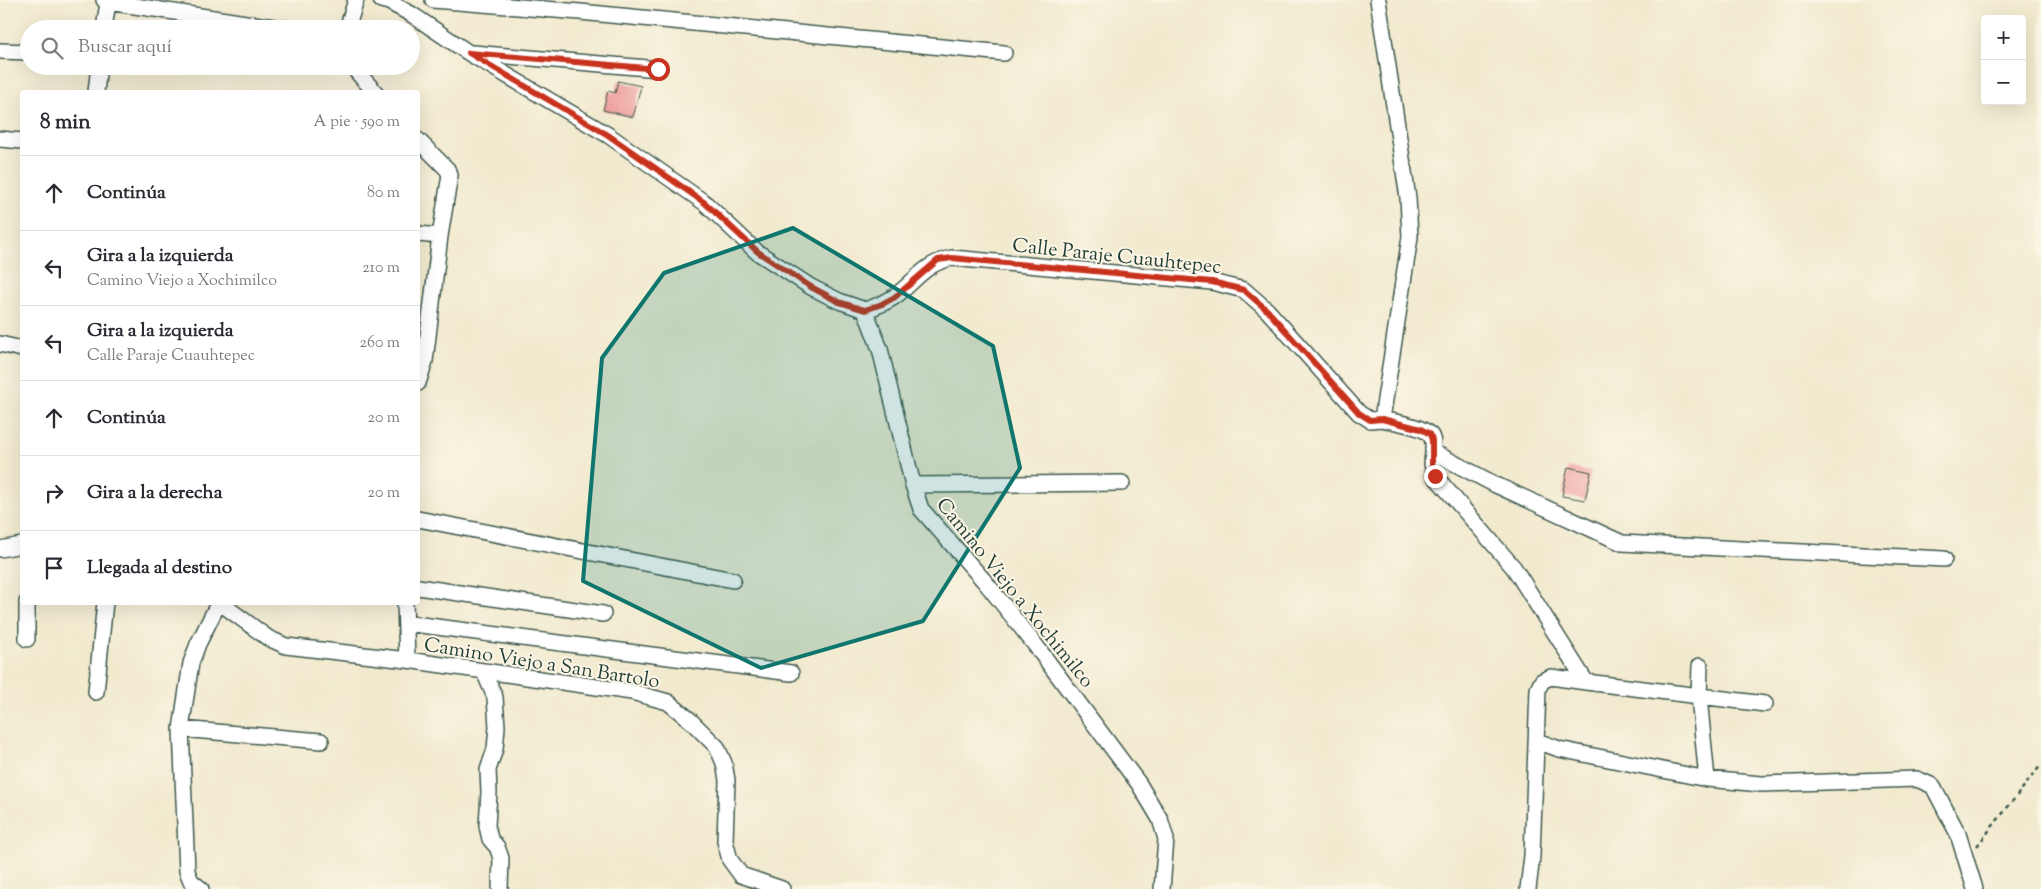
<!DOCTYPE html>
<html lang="es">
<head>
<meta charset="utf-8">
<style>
	:root { --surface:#fff; --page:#f2f2f3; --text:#2b2b33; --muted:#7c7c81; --line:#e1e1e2 }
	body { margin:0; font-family:"Sorts Mill Goudy",serif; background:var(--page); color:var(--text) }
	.controls { position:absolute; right:15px; top:15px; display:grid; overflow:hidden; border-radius:5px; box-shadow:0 5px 20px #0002 }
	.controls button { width:45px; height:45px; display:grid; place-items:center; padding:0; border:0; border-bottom:1px solid var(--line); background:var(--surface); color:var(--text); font:25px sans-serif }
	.stop { position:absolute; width:15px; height:15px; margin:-11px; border:4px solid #c8321e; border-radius:50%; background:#fff }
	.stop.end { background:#c8321e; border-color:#fff; box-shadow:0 1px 5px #0008 }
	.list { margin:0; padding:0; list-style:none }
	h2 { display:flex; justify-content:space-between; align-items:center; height:65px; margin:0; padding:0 20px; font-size:21px }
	h2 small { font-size:16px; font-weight:400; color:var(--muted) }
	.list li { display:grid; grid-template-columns:32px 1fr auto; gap:15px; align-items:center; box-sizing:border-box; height:75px; padding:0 20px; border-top:1px solid var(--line) }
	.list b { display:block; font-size:19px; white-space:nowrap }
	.list p { margin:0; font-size:16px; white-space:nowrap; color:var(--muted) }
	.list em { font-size:16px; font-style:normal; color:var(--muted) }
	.icon { flex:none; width:28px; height:28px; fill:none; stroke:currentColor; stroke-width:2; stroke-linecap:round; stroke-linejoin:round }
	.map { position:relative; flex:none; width:2041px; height:889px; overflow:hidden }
	.search { position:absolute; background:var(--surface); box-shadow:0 5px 20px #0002; left:20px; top:20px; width:400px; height:55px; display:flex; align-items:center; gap:12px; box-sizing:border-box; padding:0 18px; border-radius:28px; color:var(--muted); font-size:19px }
	.panel { position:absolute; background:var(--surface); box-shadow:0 5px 20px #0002; left:20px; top:90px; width:400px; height:515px; border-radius:5px }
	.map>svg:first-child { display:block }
</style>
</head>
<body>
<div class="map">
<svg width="2041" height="889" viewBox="0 0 2041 889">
	<rect width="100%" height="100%" fill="#fcf5e5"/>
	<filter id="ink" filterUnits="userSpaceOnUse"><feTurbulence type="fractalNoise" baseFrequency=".02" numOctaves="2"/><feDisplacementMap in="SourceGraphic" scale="10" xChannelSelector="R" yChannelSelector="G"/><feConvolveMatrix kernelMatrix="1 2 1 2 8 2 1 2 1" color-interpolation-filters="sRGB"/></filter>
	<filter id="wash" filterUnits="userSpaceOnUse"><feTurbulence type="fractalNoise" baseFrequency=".0096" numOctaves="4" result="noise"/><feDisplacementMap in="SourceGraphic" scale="20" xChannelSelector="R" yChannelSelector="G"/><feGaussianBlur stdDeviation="1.12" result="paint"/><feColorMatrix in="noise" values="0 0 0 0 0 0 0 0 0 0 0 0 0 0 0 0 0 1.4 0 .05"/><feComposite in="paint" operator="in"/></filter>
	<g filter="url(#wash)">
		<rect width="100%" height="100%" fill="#f1eacf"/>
		<g id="blocks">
			<path fill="#ed9d9c" d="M 618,81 L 641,86 L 633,117 L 603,110 L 608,91 L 615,93 Z
				M 1568,467 L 1591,472 L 1585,500 L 1562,496 Z"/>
		</g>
	</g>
	<g filter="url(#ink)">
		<use href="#blocks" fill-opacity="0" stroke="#3e574b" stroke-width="1"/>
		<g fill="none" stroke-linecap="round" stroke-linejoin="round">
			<defs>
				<path id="street" d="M 104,0 L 108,2 L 287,29
					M 381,0 L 389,2 L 411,14 L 469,53 L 608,135 L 705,203 L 757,252 L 811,287 L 839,301 L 865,310 L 880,349 L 913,485 L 921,509 L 986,583 L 1036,646 L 1139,784 L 1160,819 L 1166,839 L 1162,889
					M 433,0 L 580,12 L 1004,53
					M 104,29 L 108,2
					M 347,29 L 356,0
					M 0,51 L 29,52
					M 473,53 L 659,69
					M 355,66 L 357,72 L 375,92
					M 96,92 L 99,66
					M 0,139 L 22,141
					M 418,140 L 447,169 L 450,175 L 440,236 L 425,361 L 418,383
					M 418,234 L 440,236
					M 865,310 C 875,307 885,303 894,297 C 915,282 924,263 952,258 L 1212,282 L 1244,290 L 1267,310 L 1359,413 L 1370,420 L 1382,419 L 1410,237 L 1408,198 L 1378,0
					M 0,344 L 22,349
					M 1382,419 C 1393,422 1425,426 1431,436 C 1434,441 1433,447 1433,452
					M 913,485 L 1122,483
					M 418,519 L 733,580
					M 0,549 L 22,545
					M 418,587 L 603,614
					M 27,602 L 27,639
					M 405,602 L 407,660
					M 406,623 L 791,673
					M 1700,666 L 1699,697 L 1707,779
					M 484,672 L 495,697 L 497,727 L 495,749 L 488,770 L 489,792 L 487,826 L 490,839 L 497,847 L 501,858 L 500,889
					M 1586,682 L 1765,704
					M 96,692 L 105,602
					M 181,729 L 321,741
					M 1537,741 L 1559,749 L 1707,779 L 1761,784 L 1917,779 L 1933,786 L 1958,834 L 1975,889
					M 201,889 L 191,881 L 187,871 L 181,729 L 191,663 L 198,644 L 219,602 L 268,638 L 286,646 L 407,660 L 632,692 L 668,702 L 690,720 L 717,747 L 724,763 L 727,780 L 725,841 L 730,860 L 741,875 L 782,889
					M 1528,889 L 1532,856 L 1538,689 L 1542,681 L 1551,677 L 1586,682 L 1514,568 L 1435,476 L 1432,464 L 1433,452 L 1496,485 L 1622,543 L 1944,559"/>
			</defs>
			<use href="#street" stroke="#3e574b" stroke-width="18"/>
			<path stroke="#3e574b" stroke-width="2.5" stroke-dasharray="4 4" stroke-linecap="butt" d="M 1977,846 L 2041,765"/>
			<use href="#street" stroke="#fff" stroke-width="15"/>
		</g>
	</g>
	<g fill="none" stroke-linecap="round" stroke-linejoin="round" filter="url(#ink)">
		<path stroke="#c8321e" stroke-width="6" d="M 658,69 L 469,53 L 608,135 L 705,203 L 758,252 L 811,287 L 839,302 L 865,310 L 882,304 L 895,297 L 938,260 L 952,258 L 1212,282 L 1244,290 L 1267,310 L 1359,413 L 1370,420 L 1382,419 L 1421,429 L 1430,434 L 1432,440 L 1432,464 L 1435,476"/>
	</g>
	<path fill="#0f766e" fill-opacity="0.2" stroke="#0f766e" stroke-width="4" stroke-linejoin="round" d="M 793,228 L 993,346 L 1020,468 L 923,621 L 761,668 L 583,581 L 602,358 L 664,273 Z"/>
	<g text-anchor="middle" stroke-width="4" stroke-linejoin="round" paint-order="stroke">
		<g font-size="20" fill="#1f3d34" stroke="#fcf5e5">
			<text transform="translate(1117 255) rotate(6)" y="7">Calle Paraje Cuauhtepec</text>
			<text transform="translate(1016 592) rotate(51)" y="7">Camino Viejo a Xochimilco</text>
			<text transform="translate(542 662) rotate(9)" y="7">Camino Viejo a San Bartolo</text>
		</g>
	</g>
</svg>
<div class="controls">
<button>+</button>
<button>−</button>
</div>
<div class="stop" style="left:658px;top:69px"></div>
<div class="stop end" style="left:1435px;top:476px"></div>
<div class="search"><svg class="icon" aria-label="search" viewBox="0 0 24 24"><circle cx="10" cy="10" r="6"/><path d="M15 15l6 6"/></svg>Buscar aquí</div>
<section class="panel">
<h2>8 min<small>A pie · 590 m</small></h2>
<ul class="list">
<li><svg class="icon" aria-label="ahead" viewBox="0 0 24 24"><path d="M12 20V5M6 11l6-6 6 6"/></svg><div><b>Continúa</b></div><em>80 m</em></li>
<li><svg class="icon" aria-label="left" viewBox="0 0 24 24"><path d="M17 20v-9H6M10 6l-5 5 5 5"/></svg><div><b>Gira a la izquierda</b><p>Camino Viejo a Xochimilco</p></div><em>210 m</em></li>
<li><svg class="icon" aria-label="left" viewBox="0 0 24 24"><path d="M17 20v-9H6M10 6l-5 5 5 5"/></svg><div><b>Gira a la izquierda</b><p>Calle Paraje Cuauhtepec</p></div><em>260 m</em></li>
<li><svg class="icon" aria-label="ahead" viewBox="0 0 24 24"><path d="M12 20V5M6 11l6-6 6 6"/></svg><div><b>Continúa</b></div><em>20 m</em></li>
<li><svg class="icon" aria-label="right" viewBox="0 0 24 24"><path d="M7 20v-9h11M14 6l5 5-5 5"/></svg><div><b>Gira a la derecha</b></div><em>20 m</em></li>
<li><svg class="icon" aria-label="arrive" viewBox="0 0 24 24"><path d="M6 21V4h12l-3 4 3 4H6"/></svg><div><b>Llegada al destino</b></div></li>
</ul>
</section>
</div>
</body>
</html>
